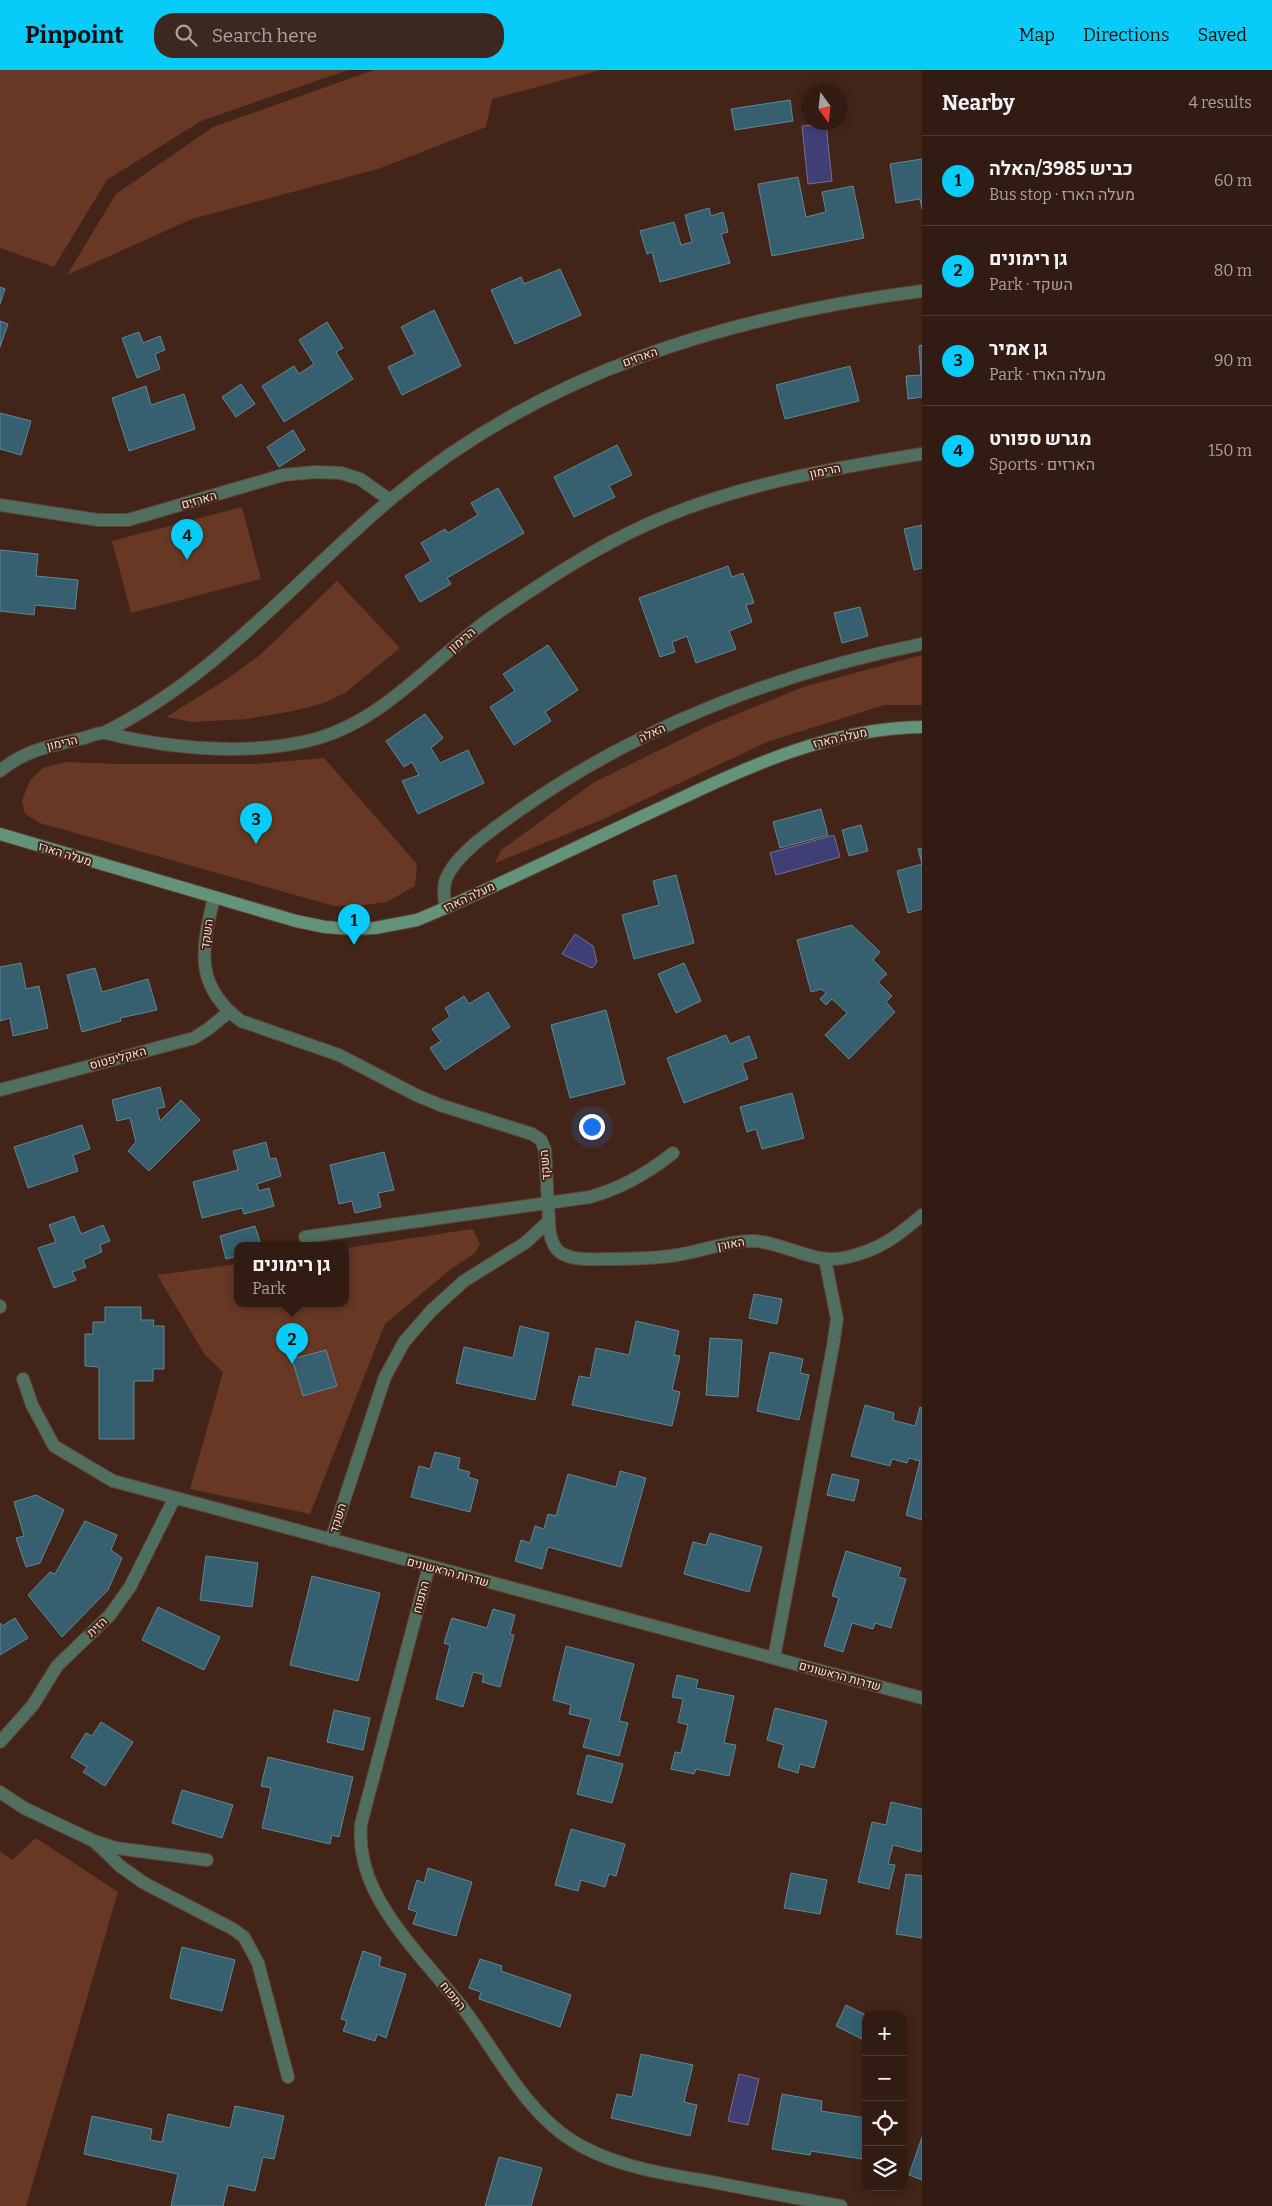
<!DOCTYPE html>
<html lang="en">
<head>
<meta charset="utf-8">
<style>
	:root { --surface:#321b12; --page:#3d2820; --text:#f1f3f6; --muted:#a8a19f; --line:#4d3932; --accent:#07cbf9 }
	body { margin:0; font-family:Bitter,Heebo,serif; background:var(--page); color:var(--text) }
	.controls { position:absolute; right:15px; bottom:15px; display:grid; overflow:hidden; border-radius:10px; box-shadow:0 2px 12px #0003 }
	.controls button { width:45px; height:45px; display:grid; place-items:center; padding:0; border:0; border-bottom:1px solid var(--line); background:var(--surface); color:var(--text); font:25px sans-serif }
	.compass { position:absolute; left:802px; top:15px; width:45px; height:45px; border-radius:50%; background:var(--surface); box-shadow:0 2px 12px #0003; rotate:165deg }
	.you { position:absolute; left:591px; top:1056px; width:18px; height:18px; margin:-12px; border:4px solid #fff; border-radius:50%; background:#1a73e8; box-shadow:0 0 0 8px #1a73e833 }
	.badge { display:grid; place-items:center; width:32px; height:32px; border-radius:50%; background:var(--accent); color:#111; font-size:16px; font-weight:700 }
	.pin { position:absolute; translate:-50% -41px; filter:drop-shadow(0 1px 2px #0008) }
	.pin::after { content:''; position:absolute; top:26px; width:18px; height:15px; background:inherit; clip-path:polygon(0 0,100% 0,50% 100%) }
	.popup { position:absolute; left:234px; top:1172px; width:115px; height:65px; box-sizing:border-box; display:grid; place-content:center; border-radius:10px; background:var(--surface); filter:drop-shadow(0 1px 4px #0005); font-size:16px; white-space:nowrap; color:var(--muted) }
	.popup b { font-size:19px; color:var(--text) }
	.popup::after { content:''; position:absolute; left:50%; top:100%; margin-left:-10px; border:10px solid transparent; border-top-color:var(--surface) }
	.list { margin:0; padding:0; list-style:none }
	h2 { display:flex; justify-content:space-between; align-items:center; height:65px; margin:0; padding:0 20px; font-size:21px }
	h2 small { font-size:16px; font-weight:400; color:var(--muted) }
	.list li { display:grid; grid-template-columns:32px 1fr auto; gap:15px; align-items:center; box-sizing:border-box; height:90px; padding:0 20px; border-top:1px solid var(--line) }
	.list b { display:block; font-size:19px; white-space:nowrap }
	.list p { margin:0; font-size:16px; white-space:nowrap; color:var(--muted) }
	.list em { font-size:16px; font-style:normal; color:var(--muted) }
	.icon { flex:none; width:28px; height:28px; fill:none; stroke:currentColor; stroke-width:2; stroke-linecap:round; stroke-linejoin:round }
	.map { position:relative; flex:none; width:922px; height:2136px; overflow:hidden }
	header { display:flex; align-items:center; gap:30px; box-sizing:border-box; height:70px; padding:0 25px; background:var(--accent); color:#111 }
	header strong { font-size:24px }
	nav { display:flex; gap:28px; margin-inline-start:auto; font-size:18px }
	.search { width:350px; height:45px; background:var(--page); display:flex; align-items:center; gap:12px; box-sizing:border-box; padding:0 18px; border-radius:20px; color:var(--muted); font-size:19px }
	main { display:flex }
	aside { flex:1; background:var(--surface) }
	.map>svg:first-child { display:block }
</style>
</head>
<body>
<header>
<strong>Pinpoint</strong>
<div class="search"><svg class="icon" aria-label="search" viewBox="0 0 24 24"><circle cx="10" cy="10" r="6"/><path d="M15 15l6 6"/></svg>Search here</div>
<nav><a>Map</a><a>Directions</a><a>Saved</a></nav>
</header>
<main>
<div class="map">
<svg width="922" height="2136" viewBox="0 0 922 2136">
	<rect width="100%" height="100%" fill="#432418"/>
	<path fill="#683824" d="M 0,0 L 348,0 L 201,51 L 107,110 L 54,197 L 0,178 Z
		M 374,0 L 601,0 L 492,29 L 486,57 L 378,99 L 192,149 L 67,205 L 116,124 L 213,57 Z
		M 242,437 L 261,509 L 131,543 L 112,471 Z
		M 337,511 L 400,578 L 345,623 L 324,633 L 293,641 L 247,649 L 193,652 L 166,647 L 227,609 L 260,585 Z
		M 922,585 L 922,635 L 884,635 L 767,672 L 599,751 L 495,793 L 501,780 L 593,713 L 706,657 L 803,617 Z
		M 324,688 L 417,794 L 415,816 L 387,832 L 364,835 L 334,836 L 40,753 L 25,744 L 22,730 L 30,710 L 43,698 L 66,692 L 119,694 L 256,694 Z
		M 473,1159 L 480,1174 L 475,1183 L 450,1200 L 385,1254 L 310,1444 L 190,1419 L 223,1302 L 205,1285 L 157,1205 L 238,1194 L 238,1233 L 346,1233 L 346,1178 Z
		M 36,1768 L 118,1822 L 26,2136 L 0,2136 L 0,1781 L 12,1790 Z"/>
	<path fill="#3f3e75" stroke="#766f93" d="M 826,54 L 832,111 L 808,114 L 802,56 Z
		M 834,765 L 840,787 L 776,805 L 770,783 Z
		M 575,864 L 593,876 L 597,892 L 592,898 L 562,884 Z
		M 739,2004 L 759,2009 L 748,2055 L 728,2051 Z"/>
	<path fill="#36606f" stroke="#5e8897" d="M 790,30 L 793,51 L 735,60 L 731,39 Z
		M 922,89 L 922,139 L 920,129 L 896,133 L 890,94 Z
		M 798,107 L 806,147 L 826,142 L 822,122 L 853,116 L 864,168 L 772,186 L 758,114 Z
		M 709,138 L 711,146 L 723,142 L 728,162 L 721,164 L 730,193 L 660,212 L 652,182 L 647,184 L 640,161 L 674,152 L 681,175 L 692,172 L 685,145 Z
		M 560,199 L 581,245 L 515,274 L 491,220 L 521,207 L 524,214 Z
		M 0,217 L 5,219 L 0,234 Z
		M 434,240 L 461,296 L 402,325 L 388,297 L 415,284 L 401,257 Z
		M 0,251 L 8,254 L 0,277 Z
		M 327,252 L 343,278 L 336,282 L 353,309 L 284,352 L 262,316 L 294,296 L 299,304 L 314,294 L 299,270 Z
		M 139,262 L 143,273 L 160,266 L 165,280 L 155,284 L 160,299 L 137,308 L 122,268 Z
		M 922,275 L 922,327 L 908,329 L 906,306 L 921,305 L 919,276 Z
		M 850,296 L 859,331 L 785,349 L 776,315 Z
		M 241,314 L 255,334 L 236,347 L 222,327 Z
		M 146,316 L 151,335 L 184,324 L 195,359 L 129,381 L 112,328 Z
		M 0,343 L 31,351 L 21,385 L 0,379 Z
		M 293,360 L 305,380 L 279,397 L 267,377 Z
		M 617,375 L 632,405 L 609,416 L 615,427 L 574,447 L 554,407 Z
		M 498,418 L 524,463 L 447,508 L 451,514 L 420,532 L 405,506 L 431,491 L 421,473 L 445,459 L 448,463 L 478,445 L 471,433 Z
		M 922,455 L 922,498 L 914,500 L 904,459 Z
		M 0,480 L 38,484 L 36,506 L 78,510 L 75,539 L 35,535 L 34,545 L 0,541 Z
		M 728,496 L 732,507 L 743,503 L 754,533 L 746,535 L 752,552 L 729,561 L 736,579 L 696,593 L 687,566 L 672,572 L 675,582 L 660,587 L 639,528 Z
		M 860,537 L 868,566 L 842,573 L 834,543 Z
		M 548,575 L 578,620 L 545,642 L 551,651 L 514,675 L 490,637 L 515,621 L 503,604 Z
		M 425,644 L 443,668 L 431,678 L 440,693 L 468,680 L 484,713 L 418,744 L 402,711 L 419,705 L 412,692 L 404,697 L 386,671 Z
		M 821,739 L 828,765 L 780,778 L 773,752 Z
		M 861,755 L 868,781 L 849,786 L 842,760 Z
		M 922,778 L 922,839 L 908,843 L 897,801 L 922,794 L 918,779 Z
		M 676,805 L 694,873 L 634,889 L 622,845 L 659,835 L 653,811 Z
		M 852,855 L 880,882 L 873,890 L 887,904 L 878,912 L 892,926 L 886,932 L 895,942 L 849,989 L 825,965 L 847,943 L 832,929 L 826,935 L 820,929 L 826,923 L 821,919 L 811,922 L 797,870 Z
		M 21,893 L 26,919 L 39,916 L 48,958 L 13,966 L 10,948 L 0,951 L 0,897 Z
		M 684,893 L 701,931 L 676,943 L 658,904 Z
		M 95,898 L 102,922 L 148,909 L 157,940 L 120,948 L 121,951 L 82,962 L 67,905 Z
		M 488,922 L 510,957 L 445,1000 L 430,978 L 441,971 L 432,959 L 450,947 L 445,938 L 464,926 L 469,934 Z
		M 606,940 L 625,1014 L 570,1028 L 551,955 Z
		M 726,965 L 730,974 L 749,966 L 757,988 L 742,993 L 748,1009 L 684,1033 L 667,988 Z
		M 160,1017 L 165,1037 L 157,1039 L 160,1051 L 181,1030 L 200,1050 L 149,1101 L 128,1081 L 136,1072 L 130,1048 L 117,1051 L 112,1030 Z
		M 792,1023 L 804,1068 L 762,1079 L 756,1059 L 747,1062 L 740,1037 Z
		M 82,1055 L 90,1079 L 73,1085 L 78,1101 L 28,1118 L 14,1077 Z
		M 266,1072 L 270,1089 L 276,1088 L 281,1106 L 257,1114 L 259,1121 L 269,1118 L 274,1136 L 244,1144 L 242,1138 L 202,1148 L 193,1112 L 238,1100 L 233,1081 Z
		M 384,1082 L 394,1120 L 378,1123 L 381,1137 L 355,1143 L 352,1131 L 339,1134 L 330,1095 Z
		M 74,1146 L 81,1164 L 103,1155 L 110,1171 L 100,1175 L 102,1182 L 83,1190 L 86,1197 L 72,1202 L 76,1210 L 54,1218 L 38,1178 L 56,1172 L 49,1155 Z
		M 255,1156 L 261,1175 L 238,1175 L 238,1186 L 226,1189 L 220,1166 Z
		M 754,1224 L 782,1229 L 777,1254 L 749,1248 Z
		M 105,1237 L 141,1237 L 141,1250 L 154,1250 L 153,1256 L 164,1256 L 164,1299 L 153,1299 L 153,1311 L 134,1311 L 134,1369 L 99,1369 L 99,1297 L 85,1296 L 85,1264 L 93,1264 L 93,1252 L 105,1252 Z
		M 636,1251 L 679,1261 L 674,1285 L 680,1286 L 672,1320 L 680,1322 L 672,1356 L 572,1335 L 579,1306 L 590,1308 L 596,1278 L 629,1285 Z
		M 520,1256 L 549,1263 L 535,1330 L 456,1313 L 464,1277 L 513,1288 Z
		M 710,1268 L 742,1270 L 738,1327 L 706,1325 Z
		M 326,1280 L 337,1316 L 303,1326 L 292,1289 Z
		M 770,1282 L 803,1289 L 800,1303 L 809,1305 L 799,1350 L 757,1341 Z
		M 865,1335 L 894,1343 L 893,1350 L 915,1356 L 920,1337 L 922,1338 L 922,1450 L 906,1445 L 920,1391 L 909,1388 L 907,1393 L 892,1389 L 890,1396 L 851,1386 Z
		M 435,1382 L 460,1388 L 458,1399 L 470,1402 L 468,1407 L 478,1410 L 470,1442 L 411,1427 L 419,1396 L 430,1399 Z
		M 620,1401 L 646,1408 L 621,1497 L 548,1477 L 542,1499 L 515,1491 L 521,1470 L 530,1473 L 535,1456 L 544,1459 L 548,1444 L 556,1446 L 568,1404 L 616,1417 Z
		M 832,1404 L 859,1410 L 854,1431 L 827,1425 Z
		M 36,1425 L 64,1440 L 40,1493 L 26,1497 L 16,1468 L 24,1466 L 14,1432 Z
		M 85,1451 L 117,1465 L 111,1480 L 122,1488 L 108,1520 L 62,1567 L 28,1525 L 50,1502 L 55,1504 Z
		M 710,1463 L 762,1477 L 749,1522 L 684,1504 L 693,1472 L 706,1475 Z
		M 846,1481 L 901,1498 L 898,1507 L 906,1509 L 891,1558 L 875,1553 L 873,1559 L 852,1553 L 843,1582 L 824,1576 L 839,1528 L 832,1526 Z
		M 206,1486 L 258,1493 L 252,1537 L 200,1530 Z
		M 312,1506 L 380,1523 L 358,1611 L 290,1595 Z
		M 158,1537 L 220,1567 L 204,1600 L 142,1570 Z
		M 493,1539 L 515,1545 L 510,1564 L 514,1565 L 500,1617 L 482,1612 L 484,1605 L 473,1602 L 463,1637 L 436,1629 L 450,1575 L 444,1573 L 452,1548 L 487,1558 Z
		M 15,1548 L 28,1568 L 0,1585 L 0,1553 L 2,1556 Z
		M 566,1576 L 634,1594 L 619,1651 L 628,1653 L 619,1686 L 583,1677 L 591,1649 L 569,1644 L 571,1635 L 553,1630 Z
		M 677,1605 L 698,1610 L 696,1618 L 734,1626 L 724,1673 L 736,1675 L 729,1706 L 696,1699 L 694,1704 L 671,1699 L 675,1682 L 681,1683 L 688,1655 L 678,1652 L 683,1629 L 672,1627 Z
		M 775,1638 L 827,1651 L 814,1698 L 800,1694 L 798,1703 L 778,1697 L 784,1675 L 767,1670 Z
		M 334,1640 L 370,1648 L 363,1680 L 327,1672 Z
		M 101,1652 L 133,1672 L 105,1716 L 83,1702 L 87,1697 L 71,1687 L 86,1663 L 92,1666 Z
		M 587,1685 L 623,1694 L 612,1733 L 577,1724 Z
		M 268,1687 L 353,1707 L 339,1767 L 332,1765 L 330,1774 L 262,1758 L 271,1718 L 261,1716 Z
		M 182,1720 L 233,1735 L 222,1768 L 172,1753 Z
		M 891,1732 L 922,1739 L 922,1776 L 921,1782 L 893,1775 L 888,1794 L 895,1795 L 889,1819 L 858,1812 L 872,1752 L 886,1755 Z
		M 571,1759 L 625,1774 L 616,1806 L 609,1804 L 605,1817 L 581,1810 L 578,1821 L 555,1815 Z
		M 428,1798 L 472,1812 L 456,1866 L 413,1854 L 417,1842 L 408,1839 L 417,1810 L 424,1813 Z
		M 791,1803 L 827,1810 L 820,1844 L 784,1838 Z
		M 906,1804 L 922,1806 L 922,1868 L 896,1864 Z
		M 182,1877 L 235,1890 L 222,1941 L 170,1928 Z
		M 363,1881 L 381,1887 L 379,1896 L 406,1904 L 386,1968 L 377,1964 L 375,1971 L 343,1961 L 347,1951 L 341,1949 Z
		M 480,1889 L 502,1896 L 501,1901 L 571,1925 L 560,1957 L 479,1929 L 481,1922 L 469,1918 Z
		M 846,1935 L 866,1945 L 866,1971 L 836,1956 Z
		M 641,1984 L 693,1995 L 684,2032 L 697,2035 L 690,2066 L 611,2048 L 617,2024 L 632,2027 Z
		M 782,2024 L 822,2031 L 821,2041 L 866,2048 L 862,2089 L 811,2081 L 810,2085 L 772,2079 Z
		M 235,2036 L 284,2046 L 274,2089 L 263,2087 L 255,2121 L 228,2115 L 223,2136 L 171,2136 L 178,2104 L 84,2084 L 92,2046 L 152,2059 L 150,2070 L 162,2072 L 168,2044 L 230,2058 Z
		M 922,2067 L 922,2110 L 909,2105 Z
		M 499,2087 L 542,2098 L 531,2136 L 485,2136 Z"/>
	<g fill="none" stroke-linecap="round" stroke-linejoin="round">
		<defs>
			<path id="service" d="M 305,1167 L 590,1127 C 622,1118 648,1103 673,1083
				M 0,1237 L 0,1236
				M 774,1588 L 833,1276 L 837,1249 L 825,1189
				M 94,1771 L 120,1796 L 144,1813 L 233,1859 L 244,1867 L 258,1893 L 288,2007"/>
			<path id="minor" d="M 0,435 L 98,450 L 128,450 L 283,405 L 316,402 L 341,403 L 360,409 L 390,430
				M 103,663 C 216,608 297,508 391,429 C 542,302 729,246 922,221
				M 0,701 C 23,681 50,676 79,669 C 87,668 95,663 103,663 C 109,663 117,666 123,667 C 136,670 150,672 163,674 C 214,681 269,682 319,668 C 389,647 437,584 496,544 C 545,511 594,478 648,454 C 734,415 829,399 922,384
				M 214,827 C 202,879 193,915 241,951 L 339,985 L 416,1025 L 440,1035 L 532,1064 L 541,1070 L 545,1080 L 549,1151 L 525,1173 L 464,1211 L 431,1241 L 404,1272 L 385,1307 L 331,1470
				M 446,838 C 444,829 443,821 445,812 C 453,785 495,758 517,742 C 637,657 778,603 922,574
				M 0,1020 L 194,968 L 208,959 L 229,942
				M 549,1151 C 549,1163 552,1179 563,1184 C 576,1191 592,1189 605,1189 C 629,1189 653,1189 677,1185 C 703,1181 729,1170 755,1171 C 787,1173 815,1196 848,1187 C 881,1179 896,1167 922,1145
				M 23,1309 L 32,1335 L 54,1376 L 113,1411 L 922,1628
				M 429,1496 L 361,1754 C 359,1777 364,1799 374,1820 C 396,1864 433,1900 463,1938 C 500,1987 529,2051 587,2079 C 625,2098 666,2104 707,2111 C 752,2120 796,2128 841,2136
				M 0,1672 L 33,1635 L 57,1596 L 110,1545 L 130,1517 L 174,1429
				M 0,1722 L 24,1738 L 94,1771 L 116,1778 L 207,1790"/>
			<path id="secondary" d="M 0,764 L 296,851 L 325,857 L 351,859 L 375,858 L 417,850 L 436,842 C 510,810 583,774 656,740 C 742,700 826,658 922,657"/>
		</defs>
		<use href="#service" stroke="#604237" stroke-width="14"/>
		<use href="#minor" stroke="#604237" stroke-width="14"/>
		<use href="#secondary" stroke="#604237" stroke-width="14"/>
		<use href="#service" stroke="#516f60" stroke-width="12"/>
		<use href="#minor" stroke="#516f60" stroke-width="12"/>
		<use href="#secondary" stroke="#64937c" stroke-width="12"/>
	</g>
	<g text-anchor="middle" stroke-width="4" stroke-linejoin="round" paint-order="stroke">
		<g font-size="12" fill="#f6e1d8" stroke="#432418">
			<text transform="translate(640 287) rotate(-19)" y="4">הארזים</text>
			<text transform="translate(825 401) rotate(-12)" y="4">הרימון</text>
			<text transform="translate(199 430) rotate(-16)" y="4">הארזים</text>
			<text transform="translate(462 570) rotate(-40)" y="4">הרימון</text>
			<text transform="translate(652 663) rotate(-25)" y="4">האלה</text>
			<text transform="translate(840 668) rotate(-13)" y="4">מעלה הארז</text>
			<text transform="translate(62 673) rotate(-13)" y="4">הרימון</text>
			<text transform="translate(65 784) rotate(17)" y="4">מעלה הארז</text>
			<text transform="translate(469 827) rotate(-25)" y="4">מעלה הארז</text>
			<text transform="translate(207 864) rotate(-82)" y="4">השקד</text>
			<text transform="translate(118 988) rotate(-15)" y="4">האקליפטוס</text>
			<text transform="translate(545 1095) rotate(-95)" y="4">השקד</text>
			<text transform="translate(731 1174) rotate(-10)" y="4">האורן</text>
			<text transform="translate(338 1448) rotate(-72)" y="4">השקד</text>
			<text transform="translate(448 1502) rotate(15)" y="4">שדרות הראשונים</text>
			<text transform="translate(421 1527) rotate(-75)" y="4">התפוח</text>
			<text transform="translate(97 1557) rotate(-43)" y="4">הזית</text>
			<text transform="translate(840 1606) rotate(15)" y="4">שדרות הראשונים</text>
			<text transform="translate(453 1926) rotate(51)" y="4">התפוח</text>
		</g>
	</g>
</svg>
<div class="controls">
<button>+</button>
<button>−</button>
<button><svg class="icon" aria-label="locate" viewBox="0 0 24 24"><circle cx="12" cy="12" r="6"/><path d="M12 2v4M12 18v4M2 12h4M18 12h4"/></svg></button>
<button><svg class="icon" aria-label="layers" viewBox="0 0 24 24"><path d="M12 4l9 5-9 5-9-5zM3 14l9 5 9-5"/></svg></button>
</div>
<svg class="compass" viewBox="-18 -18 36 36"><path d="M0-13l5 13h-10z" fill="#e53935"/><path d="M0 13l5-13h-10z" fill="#a8a19f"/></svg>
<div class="you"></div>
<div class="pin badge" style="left:354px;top:875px">1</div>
<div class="pin badge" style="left:292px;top:1294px">2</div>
<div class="popup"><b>גן רימונים</b>Park</div>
<div class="pin badge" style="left:256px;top:774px">3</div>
<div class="pin badge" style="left:187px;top:490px">4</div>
</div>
<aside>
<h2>Nearby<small>4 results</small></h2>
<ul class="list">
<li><span class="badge">1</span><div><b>כביש 3985/האלה</b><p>Bus stop · מעלה הארז</p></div><em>60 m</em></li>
<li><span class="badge">2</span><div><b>גן רימונים</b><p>Park · השקד</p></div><em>80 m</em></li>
<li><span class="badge">3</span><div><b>גן אמיר</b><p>Park · מעלה הארז</p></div><em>90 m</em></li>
<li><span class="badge">4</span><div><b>מגרש ספורט</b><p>Sports · הארזים</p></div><em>150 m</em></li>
</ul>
</aside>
</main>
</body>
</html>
